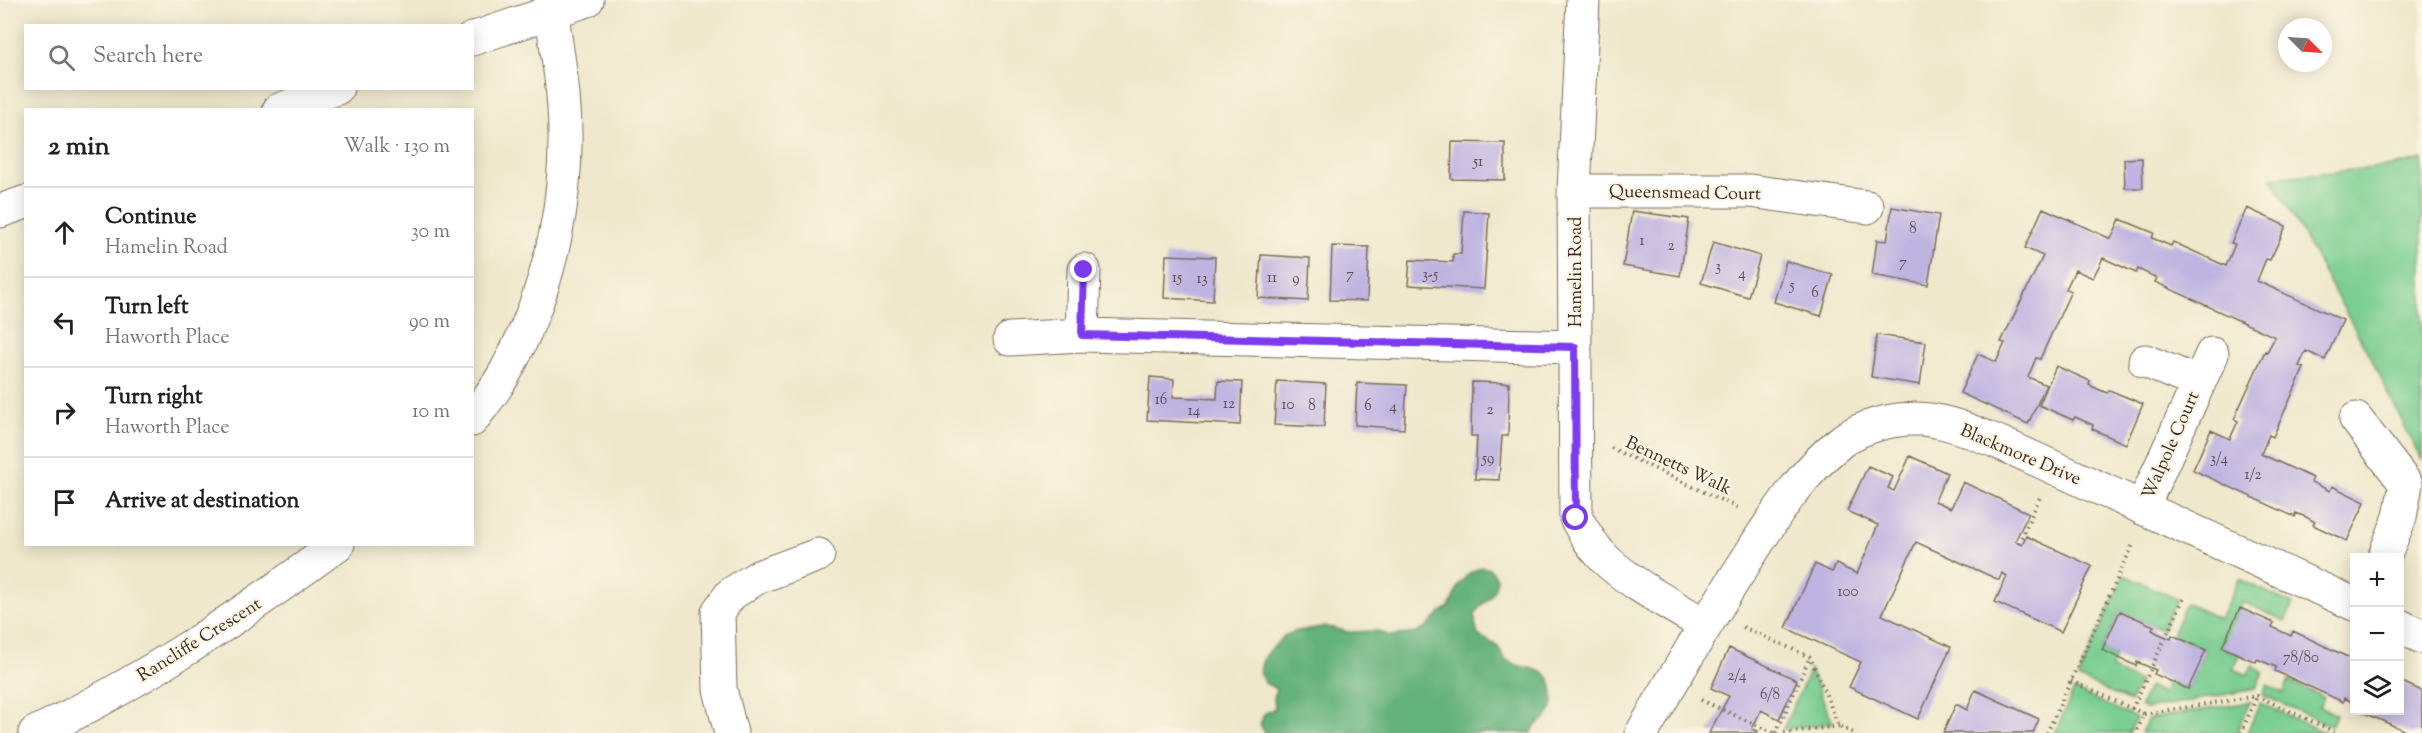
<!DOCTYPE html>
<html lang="en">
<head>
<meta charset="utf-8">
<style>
	:root { --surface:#fff; --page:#f6f6f6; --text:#202124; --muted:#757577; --line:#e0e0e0 }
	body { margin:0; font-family:"Sorts Mill Goudy",serif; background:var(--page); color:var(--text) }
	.controls { position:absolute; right:18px; bottom:18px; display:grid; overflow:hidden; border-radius:0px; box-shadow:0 3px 15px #0003 }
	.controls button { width:54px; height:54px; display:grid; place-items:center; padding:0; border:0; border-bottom:2px solid var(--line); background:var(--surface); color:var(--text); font:30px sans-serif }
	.compass { position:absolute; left:2278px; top:18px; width:54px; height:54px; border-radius:50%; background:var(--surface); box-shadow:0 3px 15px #0003; rotate:114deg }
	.stop { position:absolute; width:18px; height:18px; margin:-14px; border:4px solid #7c3aed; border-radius:50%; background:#fff }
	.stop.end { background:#7c3aed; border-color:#fff; box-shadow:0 2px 6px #0008 }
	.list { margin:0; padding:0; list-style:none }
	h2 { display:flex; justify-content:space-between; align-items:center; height:78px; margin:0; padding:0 24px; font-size:26px }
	h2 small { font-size:20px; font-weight:400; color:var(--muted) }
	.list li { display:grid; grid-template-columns:39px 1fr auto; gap:18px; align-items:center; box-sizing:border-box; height:90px; padding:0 24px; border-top:2px solid var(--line) }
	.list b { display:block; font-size:22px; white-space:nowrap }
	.list p { margin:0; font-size:20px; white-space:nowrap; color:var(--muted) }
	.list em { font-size:20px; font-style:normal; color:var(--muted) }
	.icon { flex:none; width:33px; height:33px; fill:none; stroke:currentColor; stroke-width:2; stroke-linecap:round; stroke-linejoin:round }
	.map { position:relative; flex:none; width:2422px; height:733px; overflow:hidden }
	.search { position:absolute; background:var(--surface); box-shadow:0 3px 15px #0003; left:24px; top:24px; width:450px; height:66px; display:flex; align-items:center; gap:15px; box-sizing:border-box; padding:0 21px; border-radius:0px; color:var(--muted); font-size:22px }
	.panel { position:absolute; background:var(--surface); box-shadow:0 3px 15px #0003; left:24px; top:108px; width:450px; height:438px; border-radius:0px }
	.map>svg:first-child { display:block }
</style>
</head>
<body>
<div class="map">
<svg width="2422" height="733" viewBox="0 0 2422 733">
	<rect width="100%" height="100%" fill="#fcf5e5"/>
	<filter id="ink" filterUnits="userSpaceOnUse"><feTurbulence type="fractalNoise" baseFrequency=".0167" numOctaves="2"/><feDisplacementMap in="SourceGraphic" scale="12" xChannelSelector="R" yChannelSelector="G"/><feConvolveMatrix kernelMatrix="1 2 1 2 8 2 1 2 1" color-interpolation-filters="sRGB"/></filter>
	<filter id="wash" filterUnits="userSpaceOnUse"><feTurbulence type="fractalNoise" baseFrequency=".008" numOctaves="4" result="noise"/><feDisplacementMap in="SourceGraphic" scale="24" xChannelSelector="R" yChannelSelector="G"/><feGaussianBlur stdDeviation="1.35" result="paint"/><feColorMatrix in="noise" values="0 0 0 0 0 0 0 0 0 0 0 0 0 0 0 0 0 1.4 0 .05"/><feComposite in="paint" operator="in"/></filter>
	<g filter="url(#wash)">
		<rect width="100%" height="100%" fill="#efe8cc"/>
		<path fill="#7ace91" stroke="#5a7c58" stroke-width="1.5" d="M 2422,159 L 2422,461 L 2368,353 L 2272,178 L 2393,166 Z
			M 2124,575 L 2177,599 L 2162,630 L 2120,611 L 2102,650 L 2116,657 L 2110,669 L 2139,682 L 2130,702 L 2078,678 Z
			M 2239,579 L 2293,604 L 2285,621 L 2243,602 L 2222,647 L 2240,655 L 2233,669 L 2247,675 L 2252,666 L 2263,672 L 2255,689 L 2145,709 L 2140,706 L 2149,687 L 2163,693 L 2169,681 L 2188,689 L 2206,650 L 2172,635 L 2186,603 L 2220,619 Z
			M 1810,670 L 1833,723 L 1783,729 Z
			M 2289,681 L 2324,697 L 2319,707 L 2336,715 L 2331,726 L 2263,695 L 2267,685 L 2284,693 Z
			M 2074,690 L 2136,718 L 2129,733 L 2055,733 Z
			M 2250,702 L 2236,733 L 2141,733 L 2148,719 Z
			M 2260,703 L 2326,733 L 2247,733 Z"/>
		<path fill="#63b17b" stroke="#4f6e4c" stroke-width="1.5" d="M 1482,567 L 1490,569 L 1497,578 C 1493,611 1466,598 1478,635 C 1484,639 1494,643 1498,647 C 1501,651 1502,656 1505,659 C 1526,675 1554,659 1553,700 C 1552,714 1547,719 1535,725 L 1532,733 L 1265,733 L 1260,725 L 1264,714 L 1275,708 L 1274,698 L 1276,689 L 1265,683 L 1259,673 L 1264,657 L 1284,636 L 1297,631 L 1322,627 L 1334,628 L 1348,632 L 1378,631 L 1390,636 L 1417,633 L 1428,626 L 1441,612 L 1449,607 L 1460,583 L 1471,572 Z"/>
		<g id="blocks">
			<path fill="#bfb4e1" d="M 1452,142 L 1505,143 L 1505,180 L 1451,179 Z
				M 2142,158 L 2143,188 L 2125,188 L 2124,159 Z
				M 1892,207 L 1939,215 L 1928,285 L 1872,275 L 1877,240 L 1887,241 Z
				M 2043,208 L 2111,239 L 2120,219 L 2154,233 L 2152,238 L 2171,246 L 2173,242 L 2226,266 L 2235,244 L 2231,243 L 2247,208 L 2286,226 L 2270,260 L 2266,259 L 2257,281 L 2343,320 L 2325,360 L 2306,351 L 2299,366 L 2304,368 L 2273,437 L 2269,435 L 2261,454 L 2313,478 L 2311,482 L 2330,491 L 2332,486 L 2365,502 L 2347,541 L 2313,525 L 2315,522 L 2306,517 L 2296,513 L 2295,517 L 2193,470 L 2211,430 L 2230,439 L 2238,421 L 2234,419 L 2265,351 L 2267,352 L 2275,337 L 2155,282 L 2157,278 L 2138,269 L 2136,273 L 2103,258 L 2093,278 L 2075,270 L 2066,289 L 2071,291 L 2040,359 L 2036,358 L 2028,377 L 2046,385 L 2028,424 L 1960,393 L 1978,354 L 1996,362 L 2005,343 L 2001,342 L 2043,256 L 2025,248 Z
				M 1464,211 L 1489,213 L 1484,289 L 1408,285 L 1410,260 L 1453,262 L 1453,254 L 1461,254 Z
				M 1632,211 L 1689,219 L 1680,276 L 1623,266 Z
				M 1713,242 L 1760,256 L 1748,297 L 1701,283 Z
				M 1332,246 L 1369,247 L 1367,301 L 1330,300 Z
				M 1166,255 L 1215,257 L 1213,301 L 1164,298 Z
				M 1261,255 L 1310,258 L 1308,301 L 1258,298 Z
				M 1786,261 L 1833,275 L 1821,316 L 1774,302 Z
				M 1877,335 L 1926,342 L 1920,385 L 1871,377 Z
				M 2056,366 L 2090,381 L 2089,385 L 2107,393 L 2109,390 L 2143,404 L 2126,444 L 2092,429 L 2093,425 L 2075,417 L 2073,420 L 2039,405 Z
				M 1150,377 L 1174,379 L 1173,397 L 1217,399 L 1218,381 L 1242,382 L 1240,425 L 1147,420 Z
				M 1277,381 L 1326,384 L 1324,427 L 1274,425 Z
				M 1472,382 L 1509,383 L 1508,436 L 1502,436 L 1499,480 L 1475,479 L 1477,436 L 1471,436 Z
				M 1357,383 L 1407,385 L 1404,429 L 1355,425 Z
				M 1910,456 L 1947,473 L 1935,501 L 1951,508 L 1963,482 L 2029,513 L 2015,541 L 2022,544 L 2026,536 L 2092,566 L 2061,632 L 1995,602 L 2007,576 L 2002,573 L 1999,580 L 1916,542 L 1882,615 L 1951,647 L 1918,719 L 1849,687 L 1861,662 L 1786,628 L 1815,564 L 1832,572 L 1836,564 L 1857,574 L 1878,525 L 1847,511 L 1868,466 L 1893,477 L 1888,488 L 1894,491 Z
				M 2240,608 L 2274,623 L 2272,627 L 2291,636 L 2293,631 L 2354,660 L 2354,703 L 2344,698 L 2343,702 L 2275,671 L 2276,667 L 2257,659 L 2256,662 L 2222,647 Z
				M 2120,611 L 2154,626 L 2152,630 L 2157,633 L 2171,639 L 2172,635 L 2206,650 L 2188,689 L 2154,674 L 2156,670 L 2137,662 L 2136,666 L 2102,650 Z
				M 1729,648 L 1797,680 L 1779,719 L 1761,710 L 1752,729 L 1758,731 L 1757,733 L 1709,733 L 1729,696 L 1711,688 Z
				M 2400,681 L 2422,691 L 2422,733 L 2410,733 L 2360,711 L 2400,711 Z
				M 1975,690 L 2039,719 L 2033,733 L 1943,733 L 1956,704 L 1967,710 Z"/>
		</g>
	</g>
	<g filter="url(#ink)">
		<use href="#blocks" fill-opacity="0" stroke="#7a6c5b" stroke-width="1.5"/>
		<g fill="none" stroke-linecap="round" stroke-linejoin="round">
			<defs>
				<path id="minor" d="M 1583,0 L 1574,191 L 1576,518 C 1584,532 1591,545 1603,557 C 1626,581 1675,607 1705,625
					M 472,39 L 587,0
					M 279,110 L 337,88
					M 1574,191 L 1750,191 L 1867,207
					M 0,211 L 26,202
					M 1084,270 L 1082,335 L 1575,347
					M 1010,339 L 1082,335
					M 2145,361 L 2199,383
					M 2356,419 L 2406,484 L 2400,517 L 2384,558
					M 472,420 C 484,403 499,386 508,367 C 552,285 572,188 563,95 C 560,63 553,32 551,0
					M 2142,508 L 2212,354
					M 2400,626 L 2422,637
					M 35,733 C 143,682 242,615 338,544
					M 731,733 L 720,689 L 718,612 L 731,594 L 758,577 L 818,555
					M 1642,733 C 1675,676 1708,620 1744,564 C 1772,520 1801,472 1843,440 C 1861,427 1891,419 1913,419 C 1943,418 1972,432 2000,443 L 2354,604"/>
			</defs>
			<use href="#minor" stroke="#7a6c5b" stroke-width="35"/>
			<path stroke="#7a6c5b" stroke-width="4" stroke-dasharray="1.5 4.5" stroke-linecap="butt" d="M 1611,448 L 1740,509
				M 2019,543 L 2040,497
				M 1743,627 L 1810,657 L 1839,726 L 1853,733
				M 2071,681 L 2144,714 L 2136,733
				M 1701,700 L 1774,733
				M 2132,709 L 2184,598
				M 2144,714 L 2257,696 L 2337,733
				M 1776,733 L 1810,657
				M 1784,733 L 1839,726
				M 2047,733 L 2134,542
				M 2241,733 L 2257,696"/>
			<use href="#minor" stroke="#fff" stroke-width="33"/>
		</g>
	</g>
	<g fill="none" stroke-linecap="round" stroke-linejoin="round" filter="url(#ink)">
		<path stroke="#7c3aed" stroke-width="8" d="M 1084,270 L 1082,335 L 1575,347 L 1576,518"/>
	</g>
	<g text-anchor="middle" stroke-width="4.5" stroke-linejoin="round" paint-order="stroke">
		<g font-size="15" fill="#5c4c4f">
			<text x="1478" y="166">51</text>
			<text x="1913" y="233">8</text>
			<text x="1642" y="245">1</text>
			<text x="1671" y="250">2</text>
			<text x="1903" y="267">7</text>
			<text x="1718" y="271">3</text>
			<text x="1742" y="278">4</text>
			<text x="1350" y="279">7</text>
			<text x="1430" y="279">3-5</text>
			<text x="1177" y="282">15</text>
			<text x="1272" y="282">11</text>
			<text x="1202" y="283">13</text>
			<text x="1296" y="283">9</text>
			<text x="1792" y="290">5</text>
			<text x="1815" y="297">6</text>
			<text x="1161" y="404">16</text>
			<text x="1229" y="408">12</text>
			<text x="1288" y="409">10</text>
			<text x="1312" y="410">8</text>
			<text x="1368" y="410">6</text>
			<text x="1393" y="411">4</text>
			<text x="1490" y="414">2</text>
			<text x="1194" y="415">14</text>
			<text x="1488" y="463">59</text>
			<text x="2219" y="463">3/4</text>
			<text x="2253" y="479">1/2</text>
			<text x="1848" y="596">100</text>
			<text x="2301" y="662">78/80</text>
			<text x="1737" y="680">2/4</text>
			<text x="1770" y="699">6/8</text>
		</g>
		<g font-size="18" fill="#3b2a1e" stroke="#fcf5e5">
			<text transform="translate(1685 192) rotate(1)" y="6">Queensmead Court</text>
			<text transform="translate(1575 272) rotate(-90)" y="6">Hamelin Road</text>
			<text transform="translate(2170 445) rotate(-66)" y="6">Walpole Court</text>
			<text transform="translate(2021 454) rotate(23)" y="6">Blackmore Drive</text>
			<text transform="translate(1679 465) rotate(25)" y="6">Bennetts Walk</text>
			<text transform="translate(199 639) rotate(-32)" y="6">Rancliffe Crescent</text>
		</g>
	</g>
</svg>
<div class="controls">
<button>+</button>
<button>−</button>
<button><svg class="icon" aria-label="layers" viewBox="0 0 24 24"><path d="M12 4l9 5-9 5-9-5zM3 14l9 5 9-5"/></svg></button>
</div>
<svg class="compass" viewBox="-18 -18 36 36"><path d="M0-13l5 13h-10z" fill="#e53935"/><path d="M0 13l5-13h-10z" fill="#757577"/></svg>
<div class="stop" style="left:1576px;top:518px"></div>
<div class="stop end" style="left:1084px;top:270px"></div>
<div class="search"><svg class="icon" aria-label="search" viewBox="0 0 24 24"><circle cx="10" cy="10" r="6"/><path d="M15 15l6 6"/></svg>Search here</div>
<section class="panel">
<h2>2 min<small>Walk · 130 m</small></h2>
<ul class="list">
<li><svg class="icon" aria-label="ahead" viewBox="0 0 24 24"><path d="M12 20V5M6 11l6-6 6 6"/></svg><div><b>Continue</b><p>Hamelin Road</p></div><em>30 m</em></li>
<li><svg class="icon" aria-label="left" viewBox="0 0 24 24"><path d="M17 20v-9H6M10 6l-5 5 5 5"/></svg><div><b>Turn left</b><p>Haworth Place</p></div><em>90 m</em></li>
<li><svg class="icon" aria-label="right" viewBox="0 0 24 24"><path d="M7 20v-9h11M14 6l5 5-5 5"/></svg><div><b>Turn right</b><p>Haworth Place</p></div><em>10 m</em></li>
<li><svg class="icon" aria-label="arrive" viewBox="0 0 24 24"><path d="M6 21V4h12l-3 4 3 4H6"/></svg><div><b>Arrive at destination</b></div></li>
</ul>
</section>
</div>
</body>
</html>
